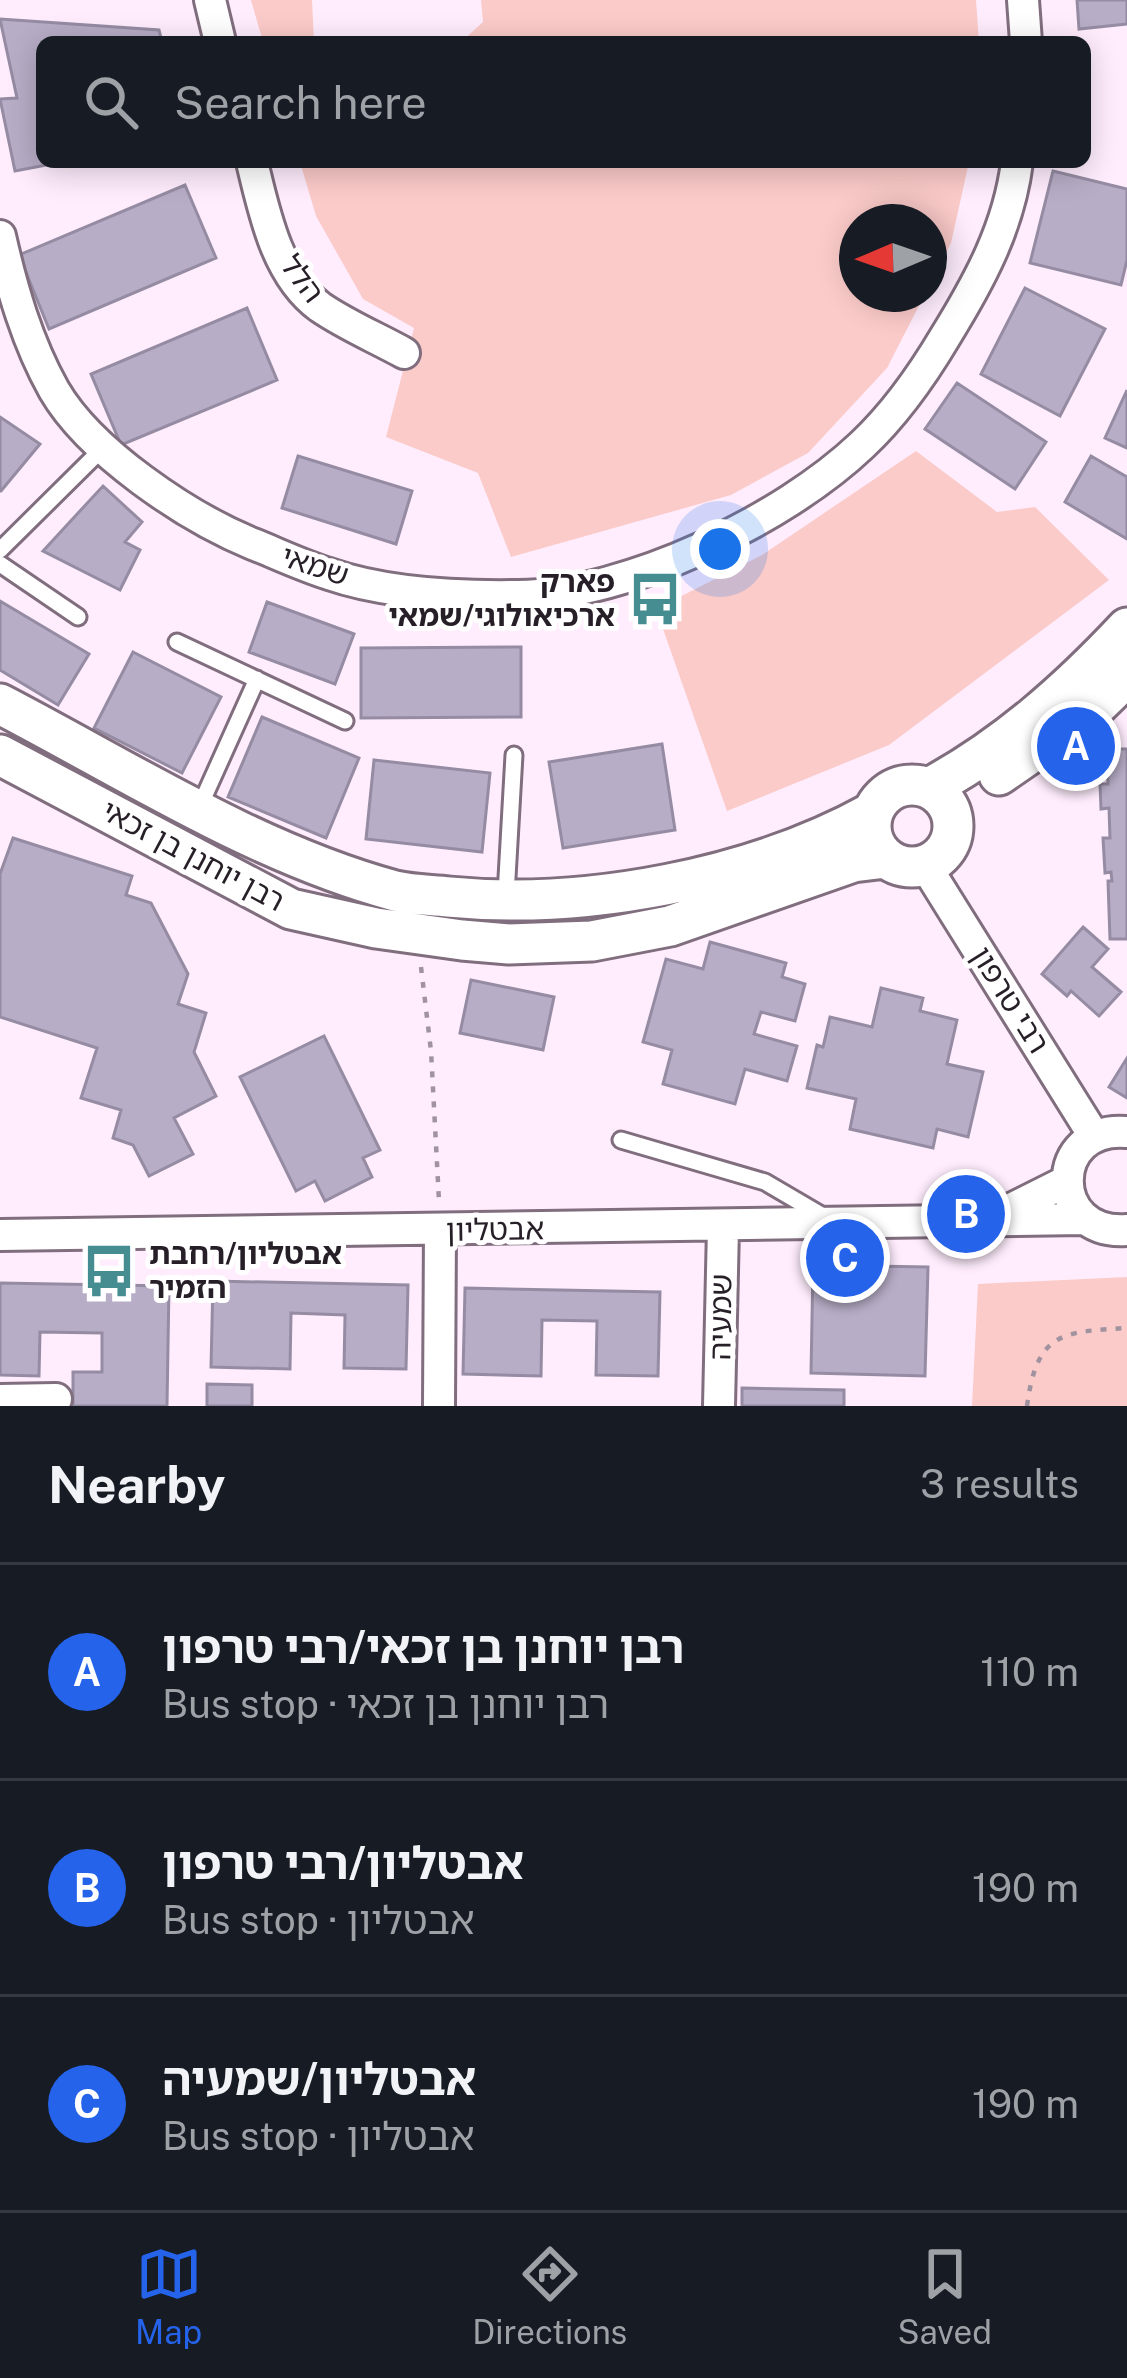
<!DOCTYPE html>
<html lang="en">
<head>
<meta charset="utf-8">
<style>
	:root { --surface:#171b24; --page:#242831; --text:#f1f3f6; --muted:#9ea1a6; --line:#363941; --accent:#2563eb }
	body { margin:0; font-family:"Public Sans","Noto Sans Hebrew",sans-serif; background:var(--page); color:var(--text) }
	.compass { position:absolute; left:839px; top:204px; width:108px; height:108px; border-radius:50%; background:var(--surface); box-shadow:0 6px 30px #0003; rotate:268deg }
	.you { position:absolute; left:720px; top:549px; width:42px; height:42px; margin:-30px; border:9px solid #fff; border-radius:50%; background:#1a73e8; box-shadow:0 0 0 18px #1a73e833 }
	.badge { display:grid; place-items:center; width:78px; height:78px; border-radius:50%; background:var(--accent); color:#fff; font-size:39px; font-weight:700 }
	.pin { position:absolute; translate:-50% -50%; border:6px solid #fff; box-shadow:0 3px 12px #0006 }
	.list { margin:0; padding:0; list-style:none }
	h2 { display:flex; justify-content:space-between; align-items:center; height:156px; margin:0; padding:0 48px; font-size:51px }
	h2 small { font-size:39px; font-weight:400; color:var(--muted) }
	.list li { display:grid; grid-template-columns:78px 1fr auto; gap:36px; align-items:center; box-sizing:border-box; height:216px; padding:0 48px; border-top:3px solid var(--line) }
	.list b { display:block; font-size:45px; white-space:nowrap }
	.list p { margin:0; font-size:39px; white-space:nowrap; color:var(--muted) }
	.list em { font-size:39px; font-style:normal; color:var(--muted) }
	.icon { flex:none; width:66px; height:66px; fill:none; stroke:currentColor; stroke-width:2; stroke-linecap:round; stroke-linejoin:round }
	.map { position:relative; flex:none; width:1127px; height:1406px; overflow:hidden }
	.search { position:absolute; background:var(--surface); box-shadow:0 6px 30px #0003; left:36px; right:36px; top:36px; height:132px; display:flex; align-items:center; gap:30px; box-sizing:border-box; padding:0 42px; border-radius:18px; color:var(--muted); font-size:45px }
	.sheet { height:804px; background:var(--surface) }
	nav { display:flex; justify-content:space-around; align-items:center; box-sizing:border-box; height:168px; border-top:3px solid var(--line); background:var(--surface); font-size:33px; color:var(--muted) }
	nav a { display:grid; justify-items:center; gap:6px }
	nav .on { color:var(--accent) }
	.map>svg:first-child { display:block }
</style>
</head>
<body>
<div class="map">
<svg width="1127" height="1406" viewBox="0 0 1127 1406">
	<rect width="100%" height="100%" fill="#ffedfd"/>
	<path fill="#fbcbc9" d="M 251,0 L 312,0 L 314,42 L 263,42 Z
		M 481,0 L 976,0 L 979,42 L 461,42 L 483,22 Z
		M 300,162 L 969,162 L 951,243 L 929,286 L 929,222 L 857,222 L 857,294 L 925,294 L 887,368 L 808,453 L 731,495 L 511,557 L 478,473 L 386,437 L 414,328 L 363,299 L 316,216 Z
		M 916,451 L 997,512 L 1035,507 L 1109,580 L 889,745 L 727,811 L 656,609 L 762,555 Z
		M 1127,1277 L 1127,1406 L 972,1406 L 978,1284 Z"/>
	<path fill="#b7adc6" stroke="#958ca3" stroke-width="3" d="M 1077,0 L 1127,0 L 1127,24 L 1079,29 Z
		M 0,19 L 159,30 L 162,42 L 42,42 L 42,162 L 62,162 L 15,171 L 0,99 L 17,98 Z
		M 1053,171 L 1127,189 L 1127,260 L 1121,285 L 1030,263 Z
		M 185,185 L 216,258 L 49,329 L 19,255 Z
		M 1025,288 L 1105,329 L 1060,416 L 981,374 Z
		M 247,308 L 277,380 L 121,445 L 91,374 Z
		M 957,383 L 1046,442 L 1015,489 L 925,429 Z
		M 1127,390 L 1127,448 L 1105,438 Z
		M 0,417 L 40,444 L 1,491 L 0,491 Z
		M 298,456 L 412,491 L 396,544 L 282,508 Z
		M 1091,456 L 1127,477 L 1127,539 L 1065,502 Z
		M 103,486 L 142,522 L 125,542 L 140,550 L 120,590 L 43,551 Z
		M 0,601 L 89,654 L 58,705 L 0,670 Z
		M 267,602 L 354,634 L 335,684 L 249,652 Z
		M 521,647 L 521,717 L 361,718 L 361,648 Z
		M 133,652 L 221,697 L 182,773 L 94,728 Z
		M 262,717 L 359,758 L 326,838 L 228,797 Z
		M 662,744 L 675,830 L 563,848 L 549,762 Z
		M 1107,749 L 1127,749 L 1127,939 L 1110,939 L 1108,881 L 1112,881 L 1111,872 L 1105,873 L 1103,838 L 1110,838 L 1109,808 L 1101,809 L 1100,784 L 1108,784 Z
		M 374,760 L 490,773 L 482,852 L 366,839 Z
		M 13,838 L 132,876 L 126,895 L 151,903 L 188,974 L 178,1004 L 206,1013 L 194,1052 L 216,1096 L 174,1118 L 193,1154 L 149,1176 L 133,1145 L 113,1138 L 121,1110 L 81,1098 L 97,1048 L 0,1017 L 0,874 Z
		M 1083,927 L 1108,949 L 1092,967 L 1121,992 L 1099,1016 L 1071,991 L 1067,996 L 1042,974 Z
		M 710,942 L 786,963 L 782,977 L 805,984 L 795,1021 L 761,1012 L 754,1034 L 797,1046 L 787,1081 L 745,1069 L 735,1104 L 663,1084 L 672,1050 L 643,1042 L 666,959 L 703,969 Z
		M 471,980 L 554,997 L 543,1050 L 460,1033 Z
		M 881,988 L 923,998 L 920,1011 L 957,1020 L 947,1064 L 983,1072 L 968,1137 L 937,1129 L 933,1148 L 850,1129 L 856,1099 L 807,1088 L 817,1045 L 823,1047 L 830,1017 L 872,1027 Z
		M 324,1036 L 380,1150 L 363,1158 L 372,1177 L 325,1201 L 315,1181 L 296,1191 L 240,1077 Z
		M 1127,1058 L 1127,1098 L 1109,1087 Z
		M 813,1265 L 928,1267 L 925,1376 L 811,1373 Z
		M 213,1281 L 408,1285 L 406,1369 L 344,1368 L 345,1315 L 291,1313 L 290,1369 L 211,1367 Z
		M 0,1283 L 169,1286 L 167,1406 L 73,1406 L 73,1372 L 102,1372 L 102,1333 L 40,1332 L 39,1376 L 0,1375 Z
		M 465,1288 L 660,1292 L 658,1376 L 596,1375 L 597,1321 L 542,1320 L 541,1376 L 463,1374 Z
		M 207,1384 L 252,1385 L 252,1406 L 207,1406 Z
		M 742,1388 L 844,1390 L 844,1406 L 742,1406 Z"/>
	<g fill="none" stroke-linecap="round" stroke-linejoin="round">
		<defs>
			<path id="service" d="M 0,550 L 103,448
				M 0,564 L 78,617
				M 177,642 L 345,721
				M 199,808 L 257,679
				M 506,895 L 514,755
				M 621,1140 L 765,1182 L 823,1216"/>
			<path id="minor" d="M 210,0 L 220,42
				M 1023,0 L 1026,42
				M 252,162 C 264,211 276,275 320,307 C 346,325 377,338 404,353
				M 0,236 C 12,289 27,342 54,390 C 90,452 187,517 253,544 C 278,554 303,566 329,574 C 387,594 457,597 518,596 C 628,595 783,520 862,445 C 894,415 923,374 945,337 C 979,282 1009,227 1017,162
				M 925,865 L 1094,1136
				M 1127,1132 C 1048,1125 1048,1236 1127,1230
				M 995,1217 L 1067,1181
				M 0,1235 L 1084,1219
				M 0,1400 L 56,1399
				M 439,1406 L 440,1230
				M 719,1406 L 723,1227"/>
			<path id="tertiary" d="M 0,704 C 127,770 255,853 395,891 C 412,895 431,895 449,897 C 586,910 752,879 873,812
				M 0,755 L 291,909 L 376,928 L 462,940 L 509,944 L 592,941 L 670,926 L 853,862 L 886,858
				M 999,775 L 1090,712 L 1127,676
				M871 826a41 41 0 1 1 82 0a41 41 0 1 1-82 0Z
				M 929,788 C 1005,747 1068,691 1127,628"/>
		</defs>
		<use href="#service" stroke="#806d7e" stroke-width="21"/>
		<use href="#minor" stroke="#806d7e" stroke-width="36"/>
		<use href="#tertiary" stroke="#806d7e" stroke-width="45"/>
		<path stroke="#a0939f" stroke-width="4.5" stroke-dasharray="6 9" stroke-linecap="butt" d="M 421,967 L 431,1051 L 439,1201
			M 1027,1406 C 1037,1332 1061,1332 1127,1328"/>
		<use href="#service" stroke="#fff" stroke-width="15"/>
		<use href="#minor" stroke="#fff" stroke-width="30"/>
		<use href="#tertiary" stroke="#fff" stroke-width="39"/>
	</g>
	<defs>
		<symbol id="bus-bare" viewBox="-9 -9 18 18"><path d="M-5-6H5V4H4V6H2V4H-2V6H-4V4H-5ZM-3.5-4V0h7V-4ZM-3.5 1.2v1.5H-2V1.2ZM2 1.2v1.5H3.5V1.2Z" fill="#458d90" stroke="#fff" stroke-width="2.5" paint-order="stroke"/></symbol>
	</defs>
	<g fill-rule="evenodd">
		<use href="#bus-bare" x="617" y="561" width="76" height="76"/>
		<use href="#bus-bare" x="71" y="1233" width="76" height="76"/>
	</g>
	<g text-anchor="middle" stroke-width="10" stroke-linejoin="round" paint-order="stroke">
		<g font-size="30" fill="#271f27" stroke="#fff">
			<text transform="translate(302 279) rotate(53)" y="10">הלל</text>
			<text transform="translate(315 566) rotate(18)" y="10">שמאי</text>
			<text transform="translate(193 856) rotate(28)" y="10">רבן יוחנן בן זכאי</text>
			<text transform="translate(1010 1000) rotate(58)" y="10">רבי טרפון</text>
			<text transform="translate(495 1230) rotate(-1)" y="10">אבטליון</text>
			<text transform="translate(721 1317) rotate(-89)" y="10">שמעיה</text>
		</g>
		<g font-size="30" font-weight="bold" fill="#271f27" stroke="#fff" text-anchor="end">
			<text x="615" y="592">פארק<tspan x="615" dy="34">ארכיאולוגי/שמאי</tspan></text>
			<text x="149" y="1264" text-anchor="start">אבטליון/רחבת<tspan x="149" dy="34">הזמיר</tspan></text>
		</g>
	</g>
</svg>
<svg class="compass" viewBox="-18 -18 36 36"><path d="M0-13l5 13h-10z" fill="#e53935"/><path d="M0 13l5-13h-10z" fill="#9ea1a6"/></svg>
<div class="you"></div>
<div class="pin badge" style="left:1076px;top:746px">A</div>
<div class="pin badge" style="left:966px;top:1214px">B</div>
<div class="pin badge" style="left:845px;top:1258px">C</div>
<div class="search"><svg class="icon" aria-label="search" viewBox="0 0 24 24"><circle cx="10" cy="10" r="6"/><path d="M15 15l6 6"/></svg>Search here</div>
</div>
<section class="sheet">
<h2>Nearby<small>3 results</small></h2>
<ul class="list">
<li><span class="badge">A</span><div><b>רבן יוחנן בן זכאי/רבי טרפון</b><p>Bus stop · רבן יוחנן בן זכאי</p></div><em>110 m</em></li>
<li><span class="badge">B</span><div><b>אבטליון/רבי טרפון</b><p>Bus stop · אבטליון</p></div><em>190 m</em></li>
<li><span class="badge">C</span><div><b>אבטליון/שמעיה</b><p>Bus stop · אבטליון</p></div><em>190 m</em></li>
</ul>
</section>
<nav>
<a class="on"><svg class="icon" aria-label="map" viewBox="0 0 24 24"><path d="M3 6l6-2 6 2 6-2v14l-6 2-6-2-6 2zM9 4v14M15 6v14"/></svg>Map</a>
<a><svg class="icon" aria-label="directions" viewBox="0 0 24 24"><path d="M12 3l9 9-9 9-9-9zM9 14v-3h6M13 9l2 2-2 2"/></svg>Directions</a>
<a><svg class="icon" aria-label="saved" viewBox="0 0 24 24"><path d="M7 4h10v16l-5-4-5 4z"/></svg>Saved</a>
</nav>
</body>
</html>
